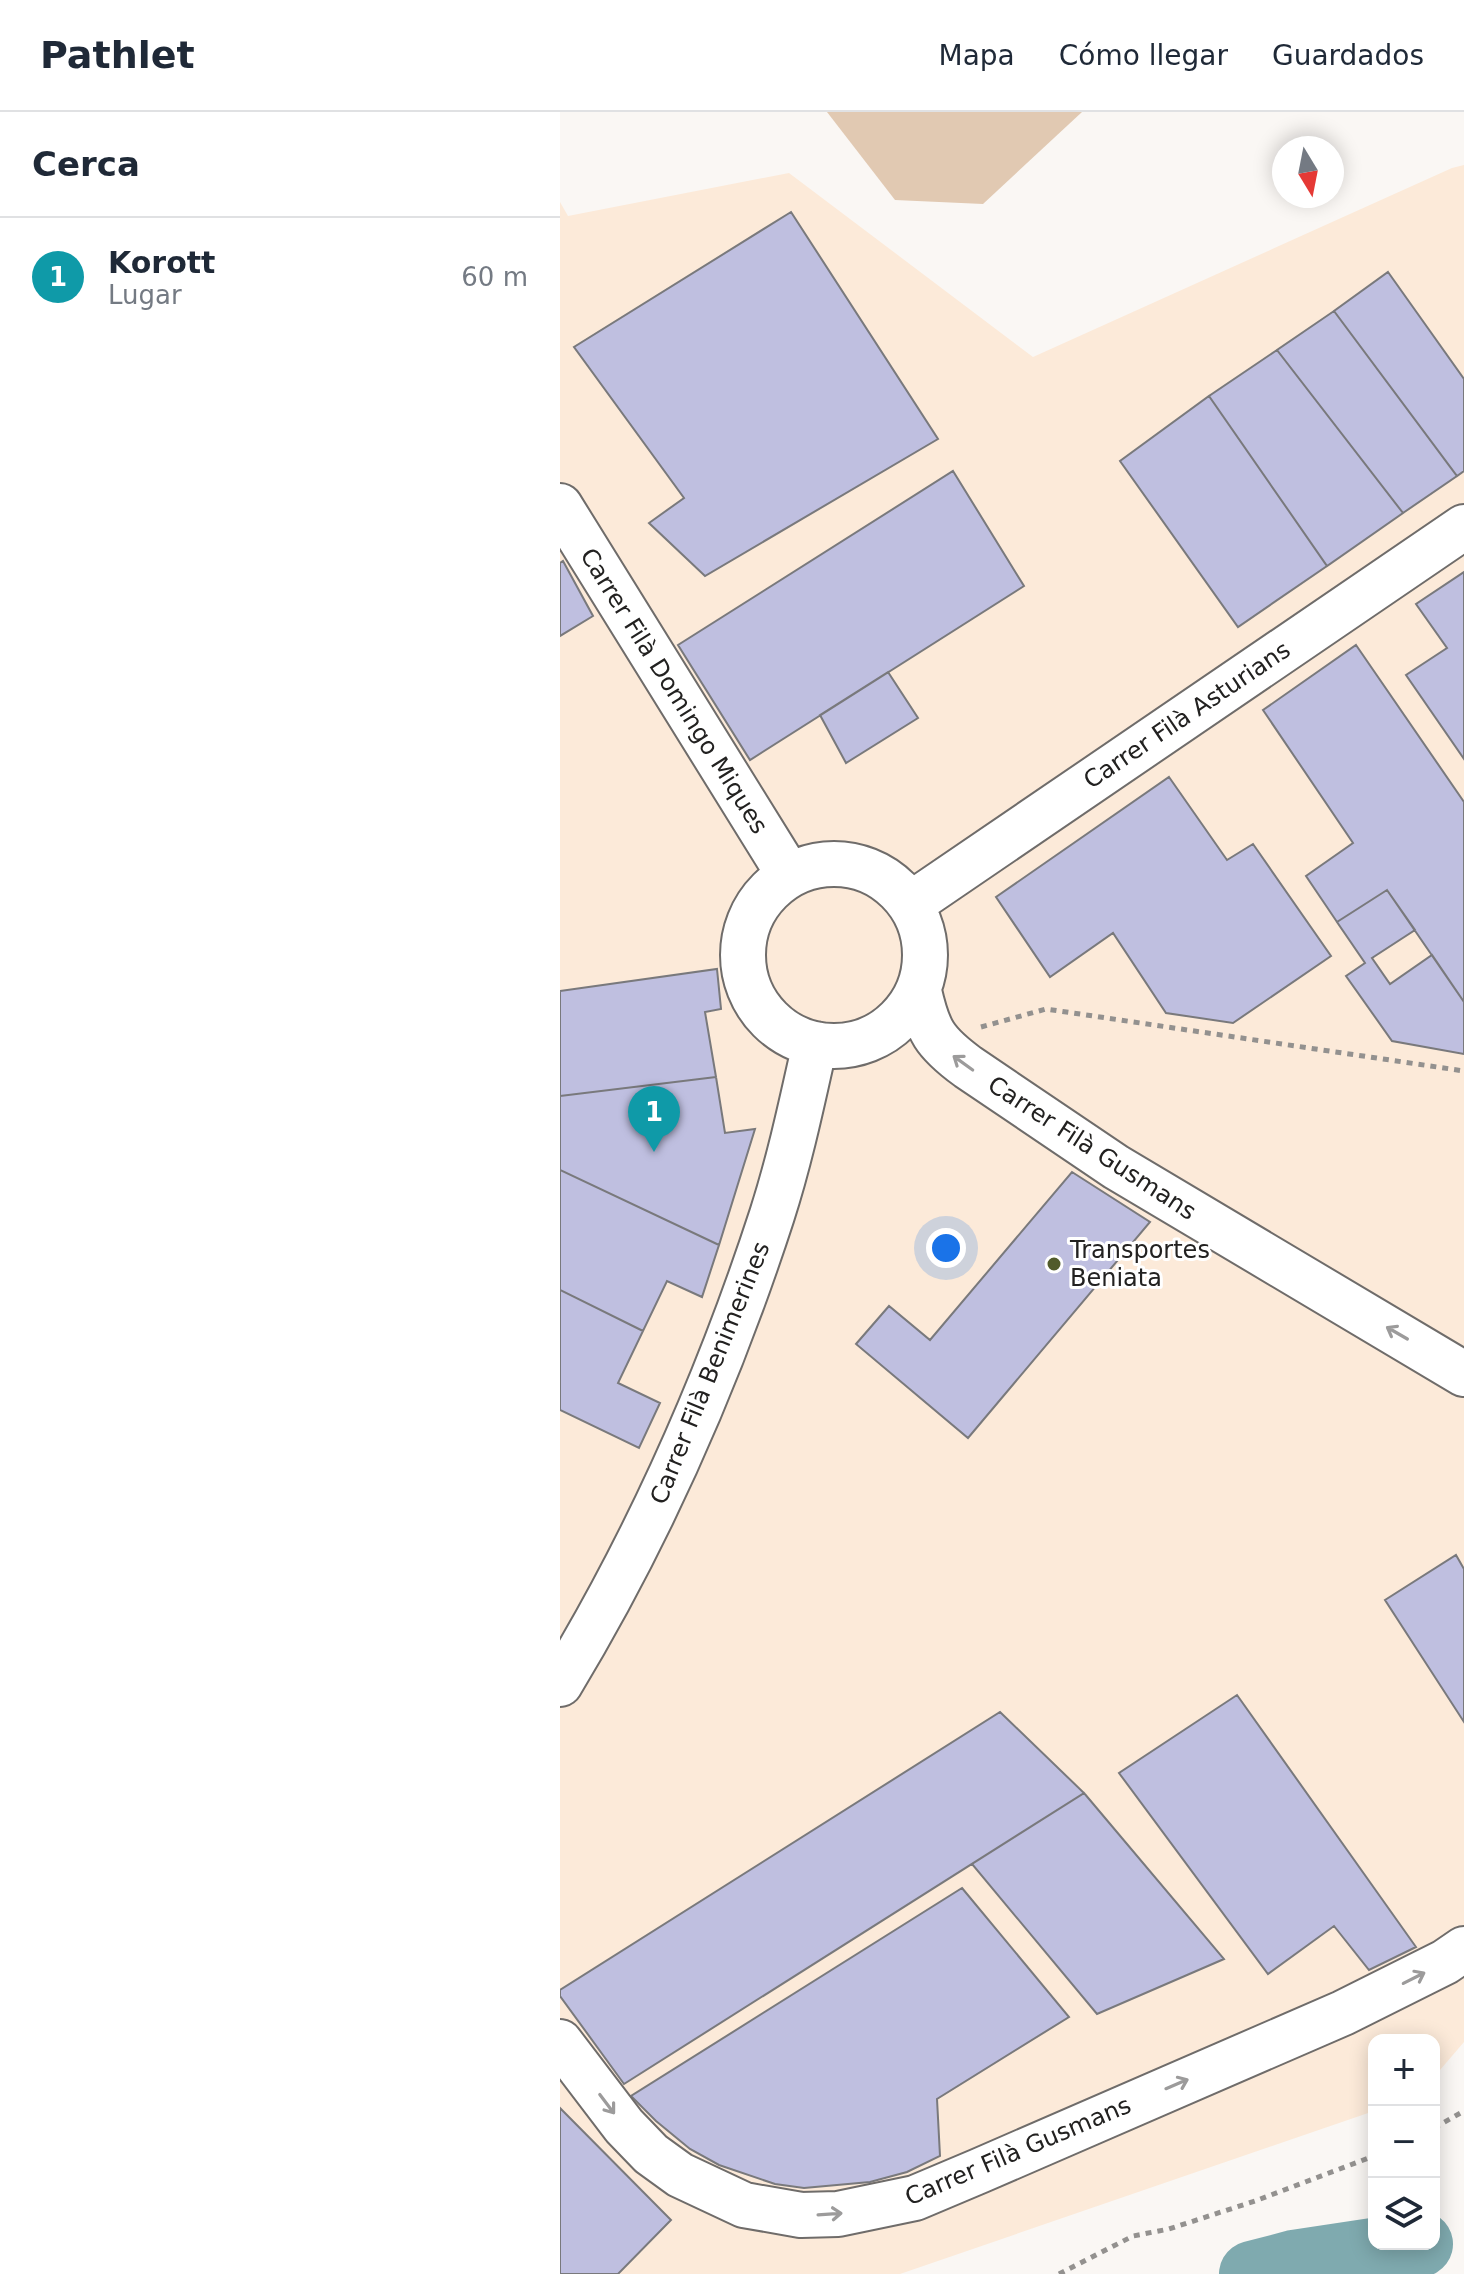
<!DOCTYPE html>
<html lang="es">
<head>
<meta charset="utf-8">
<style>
	:root { --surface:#fff; --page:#f6f6f7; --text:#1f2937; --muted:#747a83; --line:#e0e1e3; --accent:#ea580c }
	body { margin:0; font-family:"DejaVu Sans",sans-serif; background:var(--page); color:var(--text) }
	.controls { position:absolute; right:24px; bottom:24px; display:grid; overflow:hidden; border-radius:16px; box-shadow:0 4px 20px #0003 }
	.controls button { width:72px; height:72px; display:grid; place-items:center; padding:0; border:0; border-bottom:2px solid var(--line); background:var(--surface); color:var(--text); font:40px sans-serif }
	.compass { position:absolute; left:712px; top:24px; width:72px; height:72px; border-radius:50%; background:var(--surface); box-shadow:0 4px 20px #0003; rotate:170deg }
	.you { position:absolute; left:386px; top:1136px; width:28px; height:28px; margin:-20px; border:6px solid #fff; border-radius:50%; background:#1a73e8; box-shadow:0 0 0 12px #1a73e833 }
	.badge { display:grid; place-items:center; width:52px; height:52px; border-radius:50%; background:var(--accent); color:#fff; font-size:26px; font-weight:700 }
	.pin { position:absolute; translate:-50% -66px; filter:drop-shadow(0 2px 4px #0008) }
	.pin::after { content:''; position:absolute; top:42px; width:28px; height:24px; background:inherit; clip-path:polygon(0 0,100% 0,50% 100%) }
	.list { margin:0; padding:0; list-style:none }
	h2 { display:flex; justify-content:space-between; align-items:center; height:104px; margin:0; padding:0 32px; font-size:34px }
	h2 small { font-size:26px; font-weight:400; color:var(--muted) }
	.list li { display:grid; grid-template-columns:52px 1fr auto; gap:24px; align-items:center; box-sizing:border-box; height:120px; padding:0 32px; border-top:2px solid var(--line) }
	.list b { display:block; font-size:30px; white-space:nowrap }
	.list p { margin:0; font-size:26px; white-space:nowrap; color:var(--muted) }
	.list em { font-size:26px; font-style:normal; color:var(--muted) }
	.icon { flex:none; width:44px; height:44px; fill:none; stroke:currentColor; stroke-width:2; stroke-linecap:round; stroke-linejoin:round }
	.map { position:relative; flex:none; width:904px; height:2162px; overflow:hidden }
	header { display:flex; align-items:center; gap:48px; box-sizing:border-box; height:112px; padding:0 40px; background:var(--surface); border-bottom:2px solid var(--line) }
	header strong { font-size:38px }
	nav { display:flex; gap:44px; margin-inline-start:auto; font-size:28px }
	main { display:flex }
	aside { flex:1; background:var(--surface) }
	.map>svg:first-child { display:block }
	.industrial { fill:#fcead9 }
	.green { fill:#e1c9b2 }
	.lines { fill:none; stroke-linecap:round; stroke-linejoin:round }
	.river { stroke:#7faaaf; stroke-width:66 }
	.building { fill:#bfbfe0; stroke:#79797c; stroke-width:2 }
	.minor-casing { stroke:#6f6c6a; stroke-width:48 }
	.path { stroke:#93918f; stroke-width:5; stroke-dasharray:6 6; stroke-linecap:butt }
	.minor { stroke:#fff; stroke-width:44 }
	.oneway { stroke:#9c9b9b }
	.poi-dot { fill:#515b2b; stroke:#fff; stroke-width:3 }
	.labels { text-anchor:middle; stroke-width:6; stroke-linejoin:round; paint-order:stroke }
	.street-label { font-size:24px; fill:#222120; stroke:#fff }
	.poi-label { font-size:24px; fill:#222120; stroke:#fff; text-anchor:start }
</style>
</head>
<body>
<header>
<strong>Pathlet</strong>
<nav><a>Mapa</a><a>Cómo llegar</a><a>Guardados</a></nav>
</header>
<main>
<aside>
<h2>Cerca<small></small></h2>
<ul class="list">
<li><span class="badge" style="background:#0f9aa8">1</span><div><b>Korott</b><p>Lugar</p></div><em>60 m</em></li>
</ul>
</aside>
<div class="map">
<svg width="904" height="2162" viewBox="0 0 904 2162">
	<rect width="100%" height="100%" fill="#faf7f4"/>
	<path class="industrial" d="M904 53V1930L874 1965V1928H814V1999L340 2162H0V90L8 104 229 61 473 245 892 56Z"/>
	<path class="green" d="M267 0H522L423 92 335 88Z"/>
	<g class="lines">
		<path class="river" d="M692 2162 734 2151 860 2132"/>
	</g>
	<path class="building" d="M231 100 378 327 145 464 89 411 124 386 14 235Z
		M828 160 904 267V359L897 364 774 199Z
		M774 199 897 364 843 401 717 238Z
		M717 238 843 401 767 454 649 284Z
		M649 284 767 454 678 515 560 349Z
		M393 359 464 474 190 648 118 533Z
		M3 449 33 504 0 524V451Z
		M904 460V647L846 563 887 536 856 492Z
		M796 533 904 690V890L827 778 777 810 746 764 793 731 703 598Z
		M328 560 358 606 286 651 260 603Z
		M609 665 667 748 693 732 771 844 673 911 606 901 553 821 490 865 436 785Z
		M827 778 855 818 812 846 830 872 872 843 904 890V942L832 929 786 864 805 851 777 810Z
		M157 857 161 897 145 900 156 965 0 984V879Z
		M156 965 165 1021 195 1017 159 1133 0 1058V984Z
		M0 1058 159 1133 142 1185 107 1169 83 1219 0 1178Z
		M512 1060 590 1110 408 1326 296 1232 329 1194 370 1228Z
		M0 1178 83 1219 58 1271 100 1291 79 1336 0 1298Z
		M896 1443 904 1457V1610L825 1488Z
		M677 1583 856 1835 809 1858 774 1814 708 1862 559 1661Z
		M440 1600 524 1681 64 1972 0 1884V1878Z
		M524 1681 664 1847 537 1902 412 1752Z
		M402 1776 509 1905 377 1987 380 2044 347 2060 310 2070 244 2076 215 2072 159 2053 130 2037 96 2009 71 1984Z
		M0 1996 111 2108 58 2162H0Z"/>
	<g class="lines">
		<g class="minor-casing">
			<path id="minor" d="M0 394 229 763
				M183 843a91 91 0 1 1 182 0a91 91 0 1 1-182 0Z
				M351 792 904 415
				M359 879C368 919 374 930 408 955L556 1055 904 1262
				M0 1572C89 1425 159 1266 212 1103 230 1047 242 990 255 932
				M0 1930 64 2014 91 2042 120 2063 184 2093 241 2103 278 2102 355 2086 419 2059 783 1901 885 1850 904 1837"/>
		</g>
		<path class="path" d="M421 915 486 897 904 959
			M874 2016 904 1999
			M499 2162 573 2124 609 2117 695 2089 814 2044"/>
		<use href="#minor" class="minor"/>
	</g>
	<defs><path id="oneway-shaft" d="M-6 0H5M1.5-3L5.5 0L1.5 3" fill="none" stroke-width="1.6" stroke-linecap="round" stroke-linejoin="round" transform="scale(2)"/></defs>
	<g class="oneway">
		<use href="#oneway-shaft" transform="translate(403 951) rotate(-144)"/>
		<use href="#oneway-shaft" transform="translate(837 1221) rotate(-150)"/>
		<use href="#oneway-shaft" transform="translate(854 1866) rotate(-27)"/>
		<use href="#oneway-shaft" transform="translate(617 1972) rotate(-23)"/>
		<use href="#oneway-shaft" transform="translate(47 1992) rotate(53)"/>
		<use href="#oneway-shaft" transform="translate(270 2102) rotate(-4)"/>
	</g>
	<circle class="poi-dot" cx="494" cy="1152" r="8"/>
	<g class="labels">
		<g class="street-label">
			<text transform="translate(114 579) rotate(58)" y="8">Carrer Filà Domingo Miques</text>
			<text transform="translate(627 603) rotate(-34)" y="8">Carrer Filà Asturians</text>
			<text transform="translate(532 1036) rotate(33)" y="8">Carrer Filà Gusmans</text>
			<text transform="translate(150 1261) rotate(-68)" y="8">Carrer Filà Benimerines</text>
			<text transform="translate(458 2039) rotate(-23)" y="8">Carrer Filà Gusmans</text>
		</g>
		<g class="poi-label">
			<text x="510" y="1146">Transportes<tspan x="510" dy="28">Beniata</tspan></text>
		</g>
	</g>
</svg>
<div class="controls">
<button>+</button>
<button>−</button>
<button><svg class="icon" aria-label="layers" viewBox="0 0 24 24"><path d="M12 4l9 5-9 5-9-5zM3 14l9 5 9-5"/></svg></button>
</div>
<svg class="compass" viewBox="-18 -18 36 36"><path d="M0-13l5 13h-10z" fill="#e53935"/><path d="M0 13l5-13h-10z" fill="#747a83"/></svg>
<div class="you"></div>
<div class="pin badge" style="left:94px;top:1040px;background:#0f9aa8">1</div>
</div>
</main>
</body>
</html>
